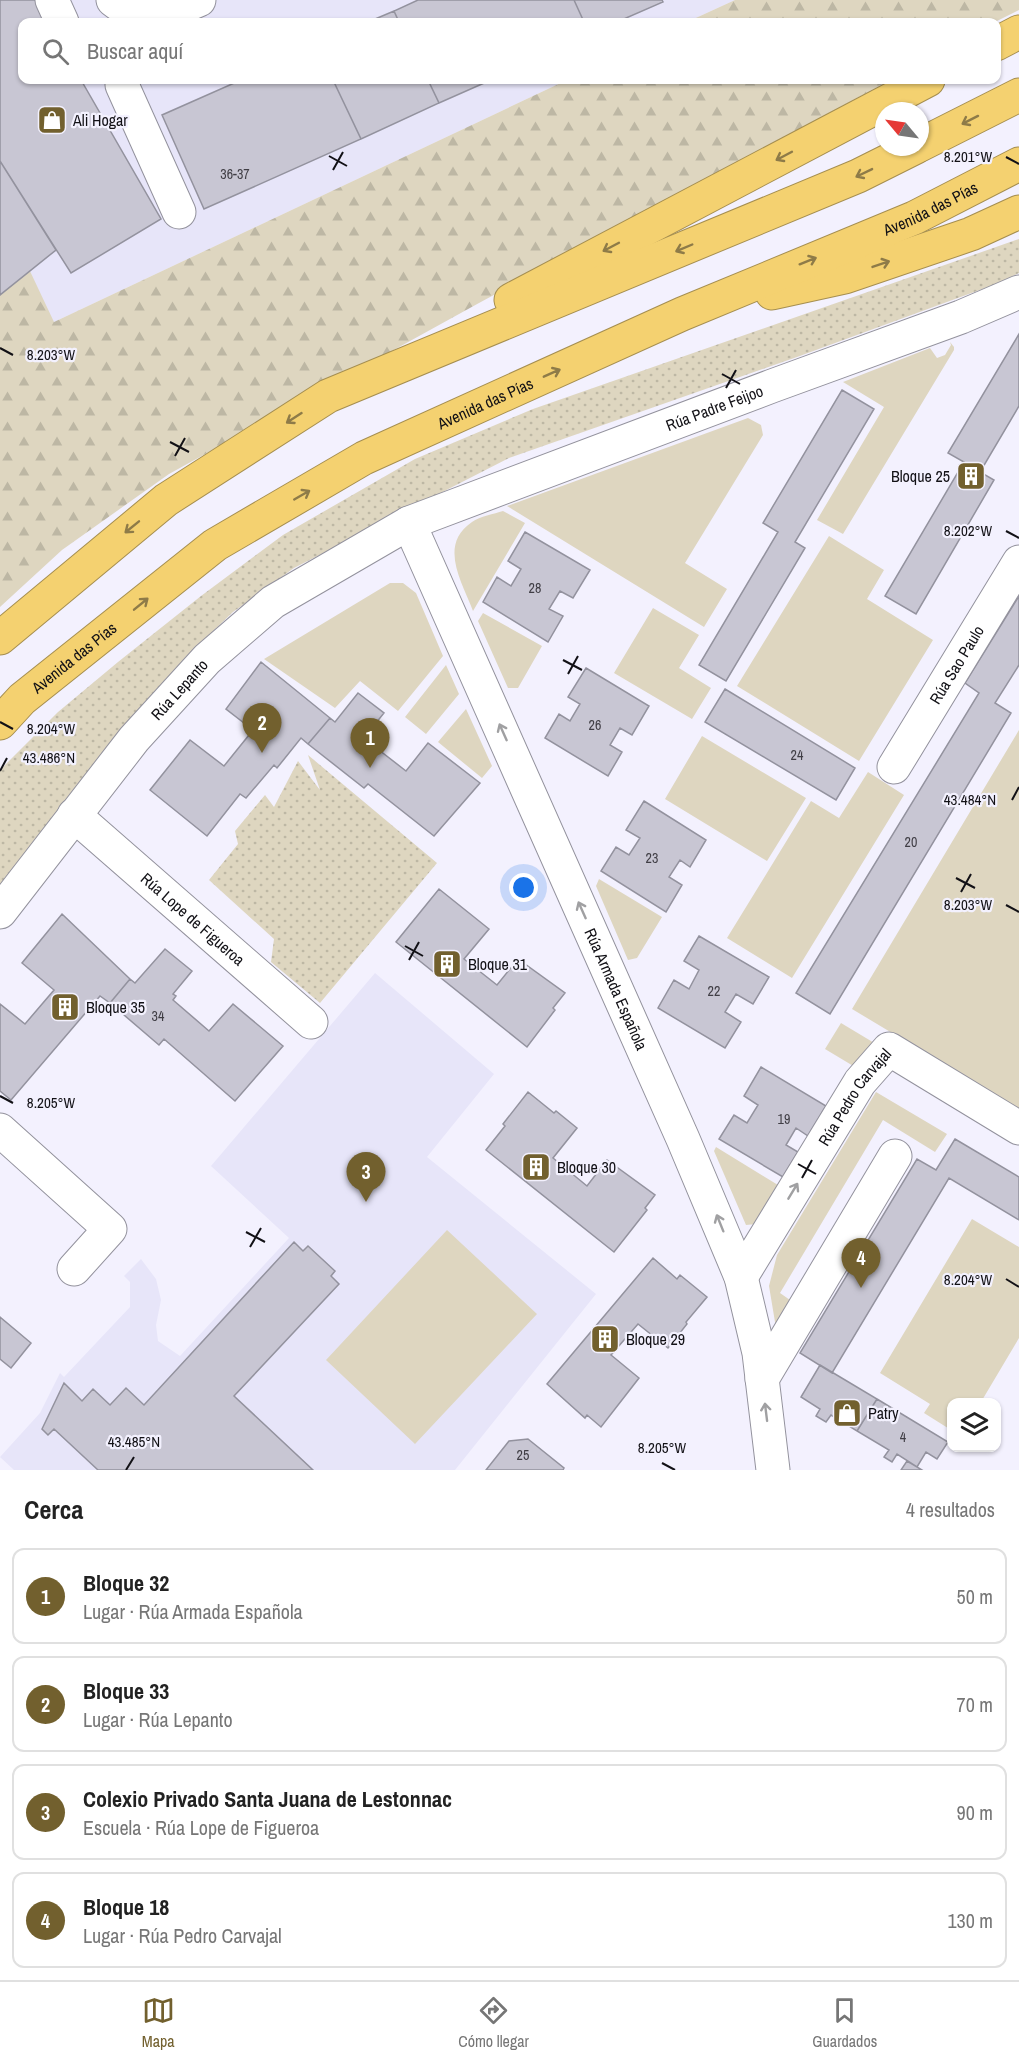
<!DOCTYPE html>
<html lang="es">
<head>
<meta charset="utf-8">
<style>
	:root { --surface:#fff; --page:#f2f2f2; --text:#222; --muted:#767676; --line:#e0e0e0; --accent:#72602e }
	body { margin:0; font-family:"Archivo Narrow",sans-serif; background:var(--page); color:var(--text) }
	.controls { position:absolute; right:18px; bottom:18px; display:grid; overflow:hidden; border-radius:12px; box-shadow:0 2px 4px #0004 }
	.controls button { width:54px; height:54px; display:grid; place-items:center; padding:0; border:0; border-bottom:2px solid var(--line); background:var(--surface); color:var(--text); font:30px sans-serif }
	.compass { position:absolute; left:875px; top:102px; width:54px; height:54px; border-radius:50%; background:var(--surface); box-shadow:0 2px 4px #0004; rotate:299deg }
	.you { position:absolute; left:524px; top:888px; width:21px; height:21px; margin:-15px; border:4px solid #fff; border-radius:50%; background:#1a73e8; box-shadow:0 0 0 9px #1a73e833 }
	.badge { display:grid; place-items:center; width:39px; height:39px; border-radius:50%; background:var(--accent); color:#fff; font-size:20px; font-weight:700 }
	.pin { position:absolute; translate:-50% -50px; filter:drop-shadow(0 2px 3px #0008) }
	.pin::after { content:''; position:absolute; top:32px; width:21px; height:18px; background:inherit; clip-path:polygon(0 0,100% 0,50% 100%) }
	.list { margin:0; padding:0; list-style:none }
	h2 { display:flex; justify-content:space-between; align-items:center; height:78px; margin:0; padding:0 24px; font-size:26px }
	h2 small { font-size:20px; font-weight:400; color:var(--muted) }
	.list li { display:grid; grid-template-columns:39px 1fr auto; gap:18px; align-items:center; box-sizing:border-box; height:96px; margin:0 12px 12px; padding:0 12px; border:2px solid var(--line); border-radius:12px }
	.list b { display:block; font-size:22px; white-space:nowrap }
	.list p { margin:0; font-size:20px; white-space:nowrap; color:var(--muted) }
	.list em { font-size:20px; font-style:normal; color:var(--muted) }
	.icon { flex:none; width:33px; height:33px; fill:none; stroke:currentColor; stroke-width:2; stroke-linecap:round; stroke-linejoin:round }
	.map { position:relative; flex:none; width:1019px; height:1470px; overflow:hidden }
	.search { position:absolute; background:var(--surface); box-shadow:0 2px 4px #0004; left:18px; right:18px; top:18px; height:66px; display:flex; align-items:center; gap:15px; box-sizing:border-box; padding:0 21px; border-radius:12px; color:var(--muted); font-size:22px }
	.sheet { height:510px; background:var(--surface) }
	nav { display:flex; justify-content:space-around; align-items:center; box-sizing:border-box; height:84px; border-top:2px solid var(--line); background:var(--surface); font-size:16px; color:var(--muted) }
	nav a { display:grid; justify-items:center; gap:3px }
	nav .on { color:var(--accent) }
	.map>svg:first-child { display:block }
	.built { fill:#e7e5f9 }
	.grass { fill:url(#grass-dots) }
	.forest { fill:url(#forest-firs) }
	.green { fill:#ded6c0 }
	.building { fill:#c8c6d3; stroke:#93929e; stroke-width:1.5 }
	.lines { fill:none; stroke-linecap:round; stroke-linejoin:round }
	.minor-casing { stroke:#93929d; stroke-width:35 }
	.highway-casing { stroke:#a58e50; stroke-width:35 }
	.minor { stroke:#fff; stroke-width:33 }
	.highway { stroke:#f4d170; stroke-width:33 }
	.oneway { stroke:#8e7b48 }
	.oneway2 { stroke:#a0a0a2 }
	.ticks { fill:none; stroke:#121116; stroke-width:2 }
	.labels { text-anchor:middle; stroke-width:4.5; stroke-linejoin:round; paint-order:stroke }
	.number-label { font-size:14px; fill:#403e45 }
	.poi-label { font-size:16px; fill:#121116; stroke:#f3f1fe; text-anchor:start }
	.street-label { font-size:16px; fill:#121116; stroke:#f3f1fe }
	.ticks-label { font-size:15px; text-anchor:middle; fill:#121116; stroke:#f3f1fe; stroke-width:4.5; stroke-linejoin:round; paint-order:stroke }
</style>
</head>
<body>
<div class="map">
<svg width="1019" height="1470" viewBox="0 0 1019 1470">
	<defs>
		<pattern id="grass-dots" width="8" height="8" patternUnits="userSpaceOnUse" patternTransform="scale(1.5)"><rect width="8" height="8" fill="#ded6c0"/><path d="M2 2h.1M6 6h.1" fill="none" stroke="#bdb7a4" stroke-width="1.8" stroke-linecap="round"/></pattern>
		<pattern id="forest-firs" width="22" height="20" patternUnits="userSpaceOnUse" patternTransform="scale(1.5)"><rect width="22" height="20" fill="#ded6c0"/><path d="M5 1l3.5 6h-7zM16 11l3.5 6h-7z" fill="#bdb7a4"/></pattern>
	</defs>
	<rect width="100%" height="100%" fill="#f3f1fe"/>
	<path class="built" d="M0 0H735L687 22H22V80H567L54 322 0 291Z
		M375 973 494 1074 427 1157 596 1294 455 1470H14L0 1457 40 1413 60 1373 64 1377 130 1307V1282L124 1276 141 1259 156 1279 161 1300 156 1325 158 1341 180 1356 289 1238 211 1166Z"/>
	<path class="grass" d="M1019 239V273L996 284 797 357 509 458 294 568 233 612 189 654 146 701 0 893V770L58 712 118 662 201 596 283 535 415 459 533 409Z
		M308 755 437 863 320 1003 271 962 274 939 209 880 238 844 235 831 265 795 274 807 298 761 320 790Z"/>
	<path class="forest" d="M735 0H1019V10L995 22H687Z
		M567 80H890L479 303 169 474 62 550 0 607V291L29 269 54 322Z"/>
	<path class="green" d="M950 342 954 347V350L843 534 817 520 884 407 843 382 930 348 937 358 945 355 951 345Z
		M748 418 761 425 763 435 685 563 727 589 704 627 507 506Z
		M503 511 525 523 473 611C462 582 438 545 472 522 480 516 494 514 503 511Z
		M829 536 884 570 867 599 933 640 859 761 737 686Z
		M390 583H403L416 593 443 656 398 711 360 681 335 708 264 659Z
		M653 608 699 635 679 668 711 688 692 719 614 673Z
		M483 613 542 646 518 688H508L478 621Z
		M446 665 459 694 426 734 405 717Z
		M466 709 492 766 482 778 438 742Z
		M1019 730V1109L852 1009Z
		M702 736 806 798 767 861 665 799Z
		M868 772 904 795 792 978 727 938 811 801 839 818Z
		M599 879 662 917 637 958 628 960 596 886Z
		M841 1023 876 1044 860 1070 825 1049Z
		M876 1092 947 1134 935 1152 883 1120 780 1293 790 1300 776 1328 769 1286 777 1255Z
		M716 1147 778 1185 756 1224 746 1225 714 1151Z
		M972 1219 1019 1247V1338L981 1402H952L951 1430 924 1413 930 1404 880 1373Z
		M447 1230 537 1314 415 1444 326 1360Z"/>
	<path class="building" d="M0 0H35L48 22H22V80H81L161 219 71 273 0 161Z
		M418 0H574L584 22H399L394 11Z
		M574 0H662L663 2 617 22H584Z
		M394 11 399 22H368Z
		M241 80H333L361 139 204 209 162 115Z
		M333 80H428L439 103 361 139Z
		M428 80H491L439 103Z
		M0 161 56 250 0 295Z
		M1019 334V406L980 472 994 480 916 614 885 596 964 462 948 453Z
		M842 390 874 409 795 542 805 548 726 681 699 665 778 532 763 523Z
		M525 532 590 570 573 598 560 591 549 609 563 616 548 642 483 602 497 577 511 586 521 569 508 561Z
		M1019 596V665L995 703 1011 713 830 1014 796 993 979 693 965 683Z
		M261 662 330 718 308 744 301 738 277 768 274 765 246 798 240 794 207 836 150 790 190 740 224 766 253 730 226 709Z
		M586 668 649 706 632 735 620 728 610 745 622 752 608 776 545 738 559 714 570 721 580 704 568 697Z
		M725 689 855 768 836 800 705 722Z
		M358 693 384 713 368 733 375 739 370 743 406 771 428 743 480 783 434 836 368 784 364 788 308 744 330 718 335 722Z
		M644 801 706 840 690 867 680 860 669 877 682 885 666 912 601 871 616 847 629 855 640 838 626 830Z
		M439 889 489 929 464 959 497 985 518 959 565 993 553 1008 555 1010 527 1047 396 942Z
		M62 914 130 979 110 1003 100 996 11 1100 0 1091V1004L25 1024 54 990 22 963Z
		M699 936 769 977 753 1004 736 994 725 1012 741 1022 725 1048 658 1008 674 980 689 989 699 970 684 961Z
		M165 949 192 971 173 994 176 996 173 1000 209 1031 233 1004 283 1046 235 1101 164 1039 159 1045 110 1003 130 979 135 983Z
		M761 1067 826 1106 808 1136 796 1128 786 1145 798 1152 783 1177 719 1139 734 1115 747 1123 758 1105 744 1096Z
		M528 1092 554 1113 556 1111 577 1128 553 1158 587 1186 607 1160 655 1195 645 1208 647 1210 614 1252 486 1150 505 1126 503 1124Z
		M955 1139 1019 1177V1220L949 1178 832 1373 800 1353 917 1159 936 1170Z
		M294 1242 303 1251 308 1246 335 1271 331 1276 339 1284 234 1396 313 1470H98L54 1429 48 1435 42 1429 64 1383 82 1401 93 1389 110 1405 126 1388 144 1405Z
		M653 1258 677 1279 680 1275 707 1297 686 1322 687 1324 668 1348 638 1324 611 1355 639 1378 601 1427 587 1415 585 1418 547 1384Z
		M0 1317 31 1343 11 1368 0 1359Z
		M820 1365 877 1399 857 1431 831 1415 826 1422 816 1416 820 1409 801 1397Z
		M877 1399 948 1442 937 1459 926 1452 917 1467 897 1454 892 1462 884 1457 889 1450 857 1431Z
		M528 1439 564 1468 563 1470H486L509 1441Z
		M907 1461 922 1470H901Z"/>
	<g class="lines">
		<g class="minor-casing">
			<g id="minor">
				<path d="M52 0 62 22"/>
				<path d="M113 0C143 24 167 14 199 0"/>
				<path d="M124 80 122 85 179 212"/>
				<path id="s1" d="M409 523 683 1139 741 1277 759 1353 773 1470"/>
				<path id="s2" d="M894 767 1019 562"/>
				<path id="s3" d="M74 815 311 1022"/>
				<path id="s4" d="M0 912 134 739 207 659 273 602 409 523 772 386 961 317 1019 292"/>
				<path d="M0 1130 110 1229 74 1269"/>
				<path id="s5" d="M741 1277 860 1082 889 1049 1019 1128"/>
				<path d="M762 1379 895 1156"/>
			</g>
		</g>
		<g class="highway-casing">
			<g id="highway">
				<path d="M996 44 1019 32"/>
				<path d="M920 145 1019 95"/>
				<path d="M772 293 845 277 971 234 1019 212"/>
				<path d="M511 300 928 80"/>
				<path d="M0 638 166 500 328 396 858 176 916 147"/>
				<path id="s6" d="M0 723 22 699 215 545 364 458 682 314 914 218 1019 164"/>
			</g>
		</g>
		<use href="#minor" class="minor"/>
		<use href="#highway" class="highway"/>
	</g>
	<defs><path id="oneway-shaft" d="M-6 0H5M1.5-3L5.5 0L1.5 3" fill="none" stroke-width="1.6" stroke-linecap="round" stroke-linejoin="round" transform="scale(1.5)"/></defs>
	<g class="oneway">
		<use href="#oneway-shaft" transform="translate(970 120) rotate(153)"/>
		<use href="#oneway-shaft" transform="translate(784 156) rotate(152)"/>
		<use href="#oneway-shaft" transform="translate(864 173) rotate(154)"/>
		<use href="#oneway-shaft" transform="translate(611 247) rotate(152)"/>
		<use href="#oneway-shaft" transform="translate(684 248) rotate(157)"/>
		<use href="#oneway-shaft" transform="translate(808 261) rotate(-22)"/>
		<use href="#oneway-shaft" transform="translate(881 264) rotate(-19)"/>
		<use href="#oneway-shaft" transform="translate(552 373) rotate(-24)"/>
		<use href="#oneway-shaft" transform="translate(294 418) rotate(147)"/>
		<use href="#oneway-shaft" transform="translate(302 495) rotate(-30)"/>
		<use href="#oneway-shaft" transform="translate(132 527) rotate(141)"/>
		<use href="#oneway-shaft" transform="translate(141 604) rotate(-39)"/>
	</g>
	<g class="oneway2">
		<use href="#oneway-shaft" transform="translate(503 732) rotate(-114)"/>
		<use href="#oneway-shaft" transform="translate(582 910) rotate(-114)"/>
		<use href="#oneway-shaft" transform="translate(793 1191) rotate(-59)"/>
		<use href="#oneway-shaft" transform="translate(720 1223) rotate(-112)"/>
		<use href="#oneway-shaft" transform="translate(766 1412) rotate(-97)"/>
	</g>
	<path class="ticks" d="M329 156 347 166M1006 157 1019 164M333 170 343 152M0 348 13 355M722 374 740 384M726 388 736 370M170 442 189 452M175 456 185 438M1006 531 1019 538M563 660 582 670M568 674 578 656M0 722 13 729M0 771 7 758M1012 800 1019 787M956 878 975 888M961 892 971 874M1006 905 1019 912M405 946 423 956M409 960 419 942M0 1096 13 1103M798 1164 816 1174M802 1178 812 1160M246 1232 265 1242M250 1247 261 1228M1006 1279 1019 1287M662 1463 675 1470M126 1470 134 1457"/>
	<defs>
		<g id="shop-square" transform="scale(1.5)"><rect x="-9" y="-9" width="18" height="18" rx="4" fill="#72602e" stroke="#f3f1fe"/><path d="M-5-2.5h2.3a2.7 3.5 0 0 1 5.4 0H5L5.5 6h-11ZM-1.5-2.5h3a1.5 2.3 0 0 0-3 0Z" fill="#fff"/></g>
		<g id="building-square" transform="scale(1.5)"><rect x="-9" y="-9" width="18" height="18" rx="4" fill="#72602e" stroke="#f3f1fe"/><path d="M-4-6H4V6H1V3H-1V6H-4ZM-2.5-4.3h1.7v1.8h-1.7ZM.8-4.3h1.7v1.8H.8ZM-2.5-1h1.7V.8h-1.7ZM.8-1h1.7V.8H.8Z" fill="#fff"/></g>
	</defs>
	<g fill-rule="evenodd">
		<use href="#shop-square" x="52" y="120"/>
		<use href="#building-square" x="971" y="476"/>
		<use href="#building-square" x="447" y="964"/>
		<use href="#building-square" x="65" y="1007"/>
		<use href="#building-square" x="536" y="1167"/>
		<use href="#building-square" x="605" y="1339"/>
		<use href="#shop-square" x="847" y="1413"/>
	</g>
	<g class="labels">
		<g class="number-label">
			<text x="235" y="179">36-37</text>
			<text x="535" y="593">28</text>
			<text x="595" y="730">26</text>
			<text x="797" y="760">24</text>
			<text x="911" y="847">20</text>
			<text x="652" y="863">23</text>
			<text x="714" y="996">22</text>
			<text x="158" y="1021">34</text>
			<text x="784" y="1124">19</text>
			<text x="903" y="1442">4</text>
			<text x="523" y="1460">25</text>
		</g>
		<g class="poi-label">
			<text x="73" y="126">Ali Hogar</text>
			<text x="950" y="482" text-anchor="end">Bloque 25</text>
			<text x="468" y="970">Bloque 31</text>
			<text x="86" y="1013">Bloque 35</text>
			<text x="557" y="1173">Bloque 30</text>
			<text x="626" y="1345">Bloque 29</text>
			<text x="868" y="1419">Patry</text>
		</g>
		<g class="street-label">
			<text dy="6" stroke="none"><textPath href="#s6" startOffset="1071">Avenida das Pías</textPath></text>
			<text dy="6" stroke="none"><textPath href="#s6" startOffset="585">Avenida das Pías</textPath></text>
			<text dy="6" stroke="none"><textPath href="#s4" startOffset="898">Rúa Padre Feijoo</textPath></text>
			<text dy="6" stroke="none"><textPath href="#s6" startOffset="99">Avenida das Pías</textPath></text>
			<text dy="6" stroke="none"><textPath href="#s2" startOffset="120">Rúa Sao Paulo</textPath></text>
			<text dy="6" stroke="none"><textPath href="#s4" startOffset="286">Rúa Lepanto</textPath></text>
			<text dy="6" stroke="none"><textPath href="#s3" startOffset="158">Rúa Lope de Figueroa</textPath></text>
			<text dy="6" stroke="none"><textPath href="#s1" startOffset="510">Rúa Armada Española</textPath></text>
			<text dy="6" stroke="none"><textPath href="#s5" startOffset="213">Rúa Pedro Carvajal</textPath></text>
		</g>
	</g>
	<g class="ticks-label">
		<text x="968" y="162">8.201°W</text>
		<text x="51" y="360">8.203°W</text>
		<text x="968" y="536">8.202°W</text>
		<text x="51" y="734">8.204°W</text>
		<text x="49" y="763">43.486°N</text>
		<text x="970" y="805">43.484°N</text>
		<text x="968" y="910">8.203°W</text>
		<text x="51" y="1108">8.205°W</text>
		<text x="968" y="1285">8.204°W</text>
		<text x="134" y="1447">43.485°N</text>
		<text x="662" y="1453">8.205°W</text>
	</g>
</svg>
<div class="controls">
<button><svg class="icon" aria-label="layers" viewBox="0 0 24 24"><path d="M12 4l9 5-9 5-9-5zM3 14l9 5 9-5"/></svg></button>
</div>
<svg class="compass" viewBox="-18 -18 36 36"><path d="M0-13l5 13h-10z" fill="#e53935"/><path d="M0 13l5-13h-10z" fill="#767676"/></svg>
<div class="you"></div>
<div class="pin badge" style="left:370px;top:768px">1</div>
<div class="pin badge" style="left:262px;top:753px">2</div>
<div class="pin badge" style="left:366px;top:1202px">3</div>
<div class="pin badge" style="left:861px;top:1288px">4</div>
<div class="search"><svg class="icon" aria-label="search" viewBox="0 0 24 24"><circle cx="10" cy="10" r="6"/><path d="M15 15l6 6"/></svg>Buscar aquí</div>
</div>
<section class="sheet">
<h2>Cerca<small>4 resultados</small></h2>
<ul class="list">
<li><span class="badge">1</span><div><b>Bloque 32</b><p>Lugar · Rúa Armada Española</p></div><em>50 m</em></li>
<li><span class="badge">2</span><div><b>Bloque 33</b><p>Lugar · Rúa Lepanto</p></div><em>70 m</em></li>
<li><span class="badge">3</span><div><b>Colexio Privado Santa Juana de Lestonnac</b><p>Escuela · Rúa Lope de Figueroa</p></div><em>90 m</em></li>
<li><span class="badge">4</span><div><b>Bloque 18</b><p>Lugar · Rúa Pedro Carvajal</p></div><em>130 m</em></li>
</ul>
</section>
<nav>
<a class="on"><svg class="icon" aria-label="map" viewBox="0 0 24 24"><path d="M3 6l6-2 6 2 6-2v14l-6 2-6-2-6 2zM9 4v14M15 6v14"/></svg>Mapa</a>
<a><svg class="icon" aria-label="directions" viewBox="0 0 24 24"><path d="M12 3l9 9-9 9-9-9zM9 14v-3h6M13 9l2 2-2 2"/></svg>Cómo llegar</a>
<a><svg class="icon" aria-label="saved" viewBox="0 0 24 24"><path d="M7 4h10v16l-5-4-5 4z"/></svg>Guardados</a>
</nav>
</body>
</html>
